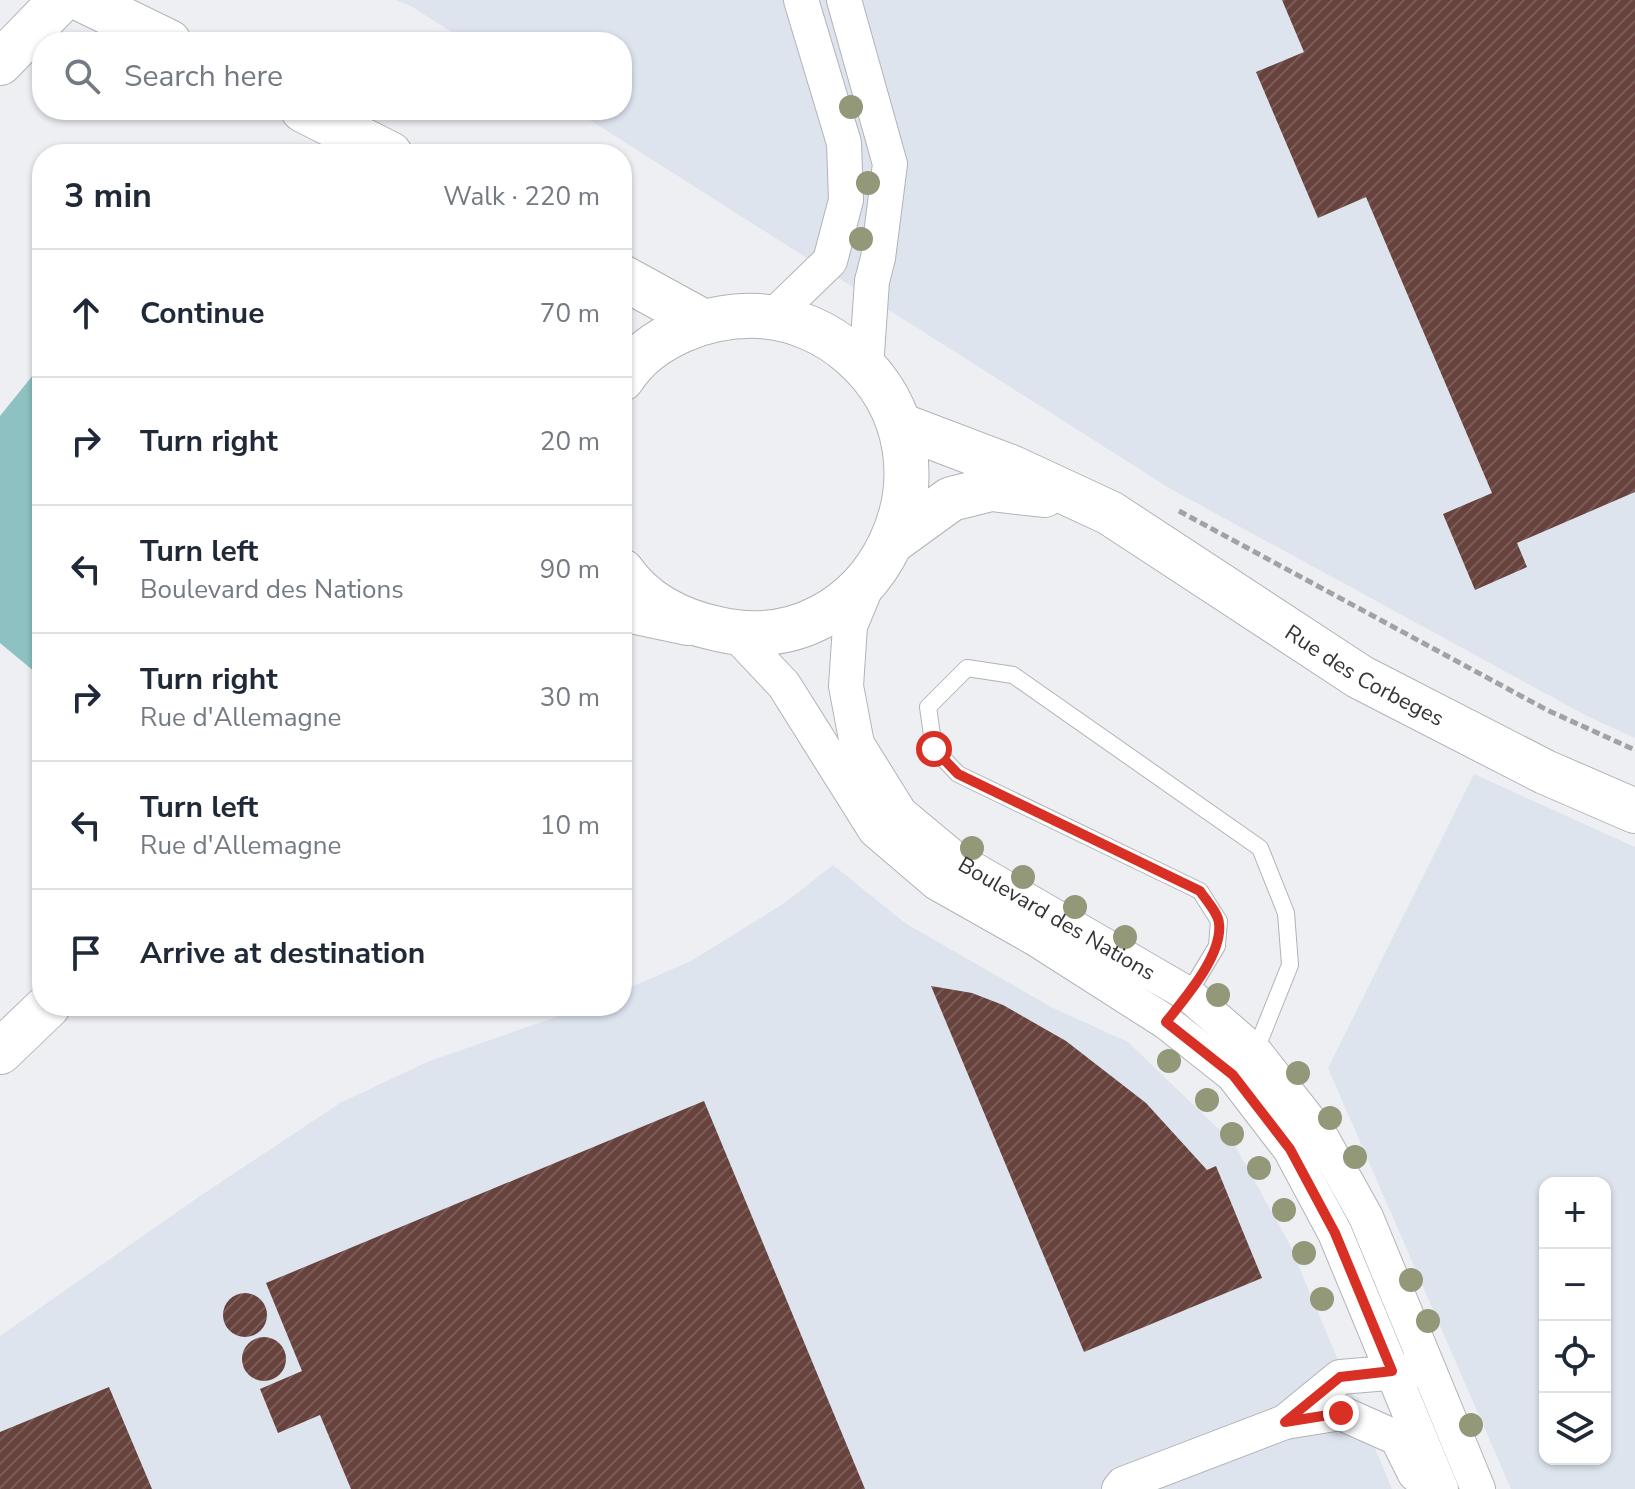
<!DOCTYPE html>
<html lang="en">
<head>
<meta charset="utf-8">
<style>
	:root { --surface:#fff; --page:#f6f6f7; --text:#1f2937; --muted:#747a83; --line:#e0e1e3 }
	body { margin:0; font-family:"Nunito Sans",sans-serif; background:var(--page); color:var(--text) }
	.controls { position:absolute; right:24px; bottom:24px; display:grid; overflow:hidden; border-radius:16px; box-shadow:0 2px 6px #0004 }
	.controls button { width:72px; height:72px; display:grid; place-items:center; padding:0; border:0; border-bottom:2px solid var(--line); background:var(--surface); color:var(--text); font:40px sans-serif }
	.stop { position:absolute; width:24px; height:24px; margin:-18px; border:6px solid #d93025; border-radius:50%; background:#fff }
	.stop.end { background:#d93025; border-color:#fff; box-shadow:0 2px 8px #0008 }
	.list { margin:0; padding:0; list-style:none }
	h2 { display:flex; justify-content:space-between; align-items:center; height:104px; margin:0; padding:0 32px; font-size:34px }
	h2 small { font-size:26px; font-weight:400; color:var(--muted) }
	.list li { display:grid; grid-template-columns:52px 1fr auto; gap:24px; align-items:center; box-sizing:border-box; height:128px; padding:0 32px; border-top:2px solid var(--line) }
	.list b { display:block; font-size:30px; white-space:nowrap }
	.list p { margin:0; font-size:26px; white-space:nowrap; color:var(--muted) }
	.list em { font-size:26px; font-style:normal; color:var(--muted) }
	.icon { flex:none; width:44px; height:44px; fill:none; stroke:currentColor; stroke-width:2; stroke-linecap:round; stroke-linejoin:round }
	.map { position:relative; flex:none; width:1635px; height:1489px; overflow:hidden }
	.search { position:absolute; background:var(--surface); box-shadow:0 2px 6px #0004; left:32px; top:32px; width:600px; height:88px; display:flex; align-items:center; gap:20px; box-sizing:border-box; padding:0 28px; border-radius:32px; color:var(--muted); font-size:30px }
	.panel { position:absolute; background:var(--surface); box-shadow:0 2px 6px #0004; left:32px; top:144px; width:600px; height:872px; border-radius:32px }
	.map>svg:first-child { display:block }
	.built { fill:#dee4ee; fill-rule:evenodd }
	.water { fill:#8ec1c2 }
	.building { fill:url(#building-hatch) }
	.lines { fill:none; stroke-linecap:round; stroke-linejoin:round }
	.lane-casing { stroke:#b1b3b6; stroke-width:18 }
	.street-casing { stroke:#b1b3b6; stroke-width:36 }
	.secondary-casing { stroke:#b1b3b6; stroke-width:46 }
	.highway-casing { stroke:#b1b3b6; stroke-width:46 }
	.path { stroke:#a0a2a5; stroke-width:5; stroke-dasharray:8 4; stroke-linecap:butt }
	.lane { stroke:#fff; stroke-width:16 }
	.street { stroke:#fff; stroke-width:34 }
	.secondary { stroke:#fff; stroke-width:44 }
	.highway { stroke:#fff; stroke-width:44 }
	.tree { fill:#929878 }
	.route { stroke:#d93025; stroke-width:10 }
	.labels { text-anchor:middle; stroke-width:8; stroke-linejoin:round; paint-order:stroke }
	.street-label { font-size:22px; fill:#343536; stroke:#fff }
</style>
</head>
<body>
<div class="map">
<svg width="1635" height="1489" viewBox="0 0 1635 1489">
	<defs>
		<pattern id="building-hatch" width="6" height="6" patternUnits="userSpaceOnUse" patternTransform="scale(2)"><rect width="6" height="6" fill="#68433d"/><path d="M-1 1l2-2M0 6l6-6M5 7l2-2" fill="none" stroke="#7a5c58"/></pattern>
	</defs>
	<rect width="100%" height="100%" fill="#edeff3"/>
	<path class="built" d="M396 0H1635V738L1585 715 1169 488 574 110H622V42H467L411 6Z
		M1474 774 1635 847V1489H1511L1328 1068ZM1605 1183V1459H1545V1183Z
		M833 865 905 923 1051 1007 1128 1042 1234 1144 1289 1243 1392 1489H0V1336L200 1196 340 1103 427 1062 587 1006H622V991L691 961 783 904Z"/>
	<path class="water" d="M42 364V671L35 672 0 643V416Z"/>
	<path class="building" d="M1282 0H1635V492L1517 543 1527 567 1475 590 1443 514 1492 493 1366 197 1318 218 1256 72 1304 52Z
		M931 986 972 993 1003 1005 1066 1041 1146 1103 1207 1170 1216 1166 1262 1278 1084 1352Z
		M704 1101 865 1489H351L320 1415 278 1433 260 1389 302 1371 266 1283Z
		M223 1315a22 22 0 1 1 44 0a22 22 0 1 1-44 0Z
		M242 1359a22 22 0 1 1 44 0a22 22 0 1 1-44 0Z
		M109 1387 152 1489H0V1432Z"/>
	<g class="lines">
		<g class="lane-casing">
			<path id="lane" d="M1187 996 1217 946 1219 921 1200 891 958 774 934 749 928 707 967 668 1013 675 1260 848 1286 913 1290 965 1255 1052"/>
		</g>
		<g class="street-casing">
			<g id="street">
				<path d="M844 0 890 164 878 258 872 281 866 368"/>
				<path d="M772 317 830 261 846 200 844 143 801 0"/>
				<path id="s1" d="M870 578 850 626 846 686 857 744 900 813 954 858 1188 994 1255 1052 1319 1133 1366 1217 1478 1489"/>
				<path d="M736 634 784 685 875 830 937 883 1036 939 1166 1022 1233 1075 1290 1149 1335 1233 1441 1489"/>
				<path d="M1285 1422 1340 1377 1412 1371"/>
				<path d="M1119 1489 1123 1484 1285 1422 1341 1413 1397 1438 1415 1474"/>
			</g>
		</g>
		<g class="secondary-casing">
			<g id="secondary">
				<path d="M83 0 169 42"/>
				<path d="M303 110 390 154"/>
				<path d="M622 277 704 322"/>
				<path d="M622 379C650 335 709 314 759 316 793 318 826 332 852 355 974 462 874 665 718 629 680 621 645 604 622 571"/>
				<path id="s2" d="M900 425 1013 468 1110 513 1360 677 1545 772 1635 811"/>
				<path d="M893 541 951 499 991 489 1044 495"/>
			</g>
		</g>
		<g class="highway-casing">
			<path id="highway" d="M0 63 61 0
				M622 609 688 623
				M0 1052 48 1006"/>
		</g>
		<path class="path" d="M1179 511 1547 710 1635 750"/>
		<use href="#lane" class="lane"/>
		<use href="#street" class="street"/>
		<use href="#secondary" class="secondary"/>
		<use href="#highway" class="highway"/>
	</g>
	<g class="tree">
		<circle cx="851" cy="107" r="12"/>
		<circle cx="868" cy="183" r="12"/>
		<circle cx="861" cy="239" r="12"/>
		<circle cx="972" cy="848" r="12"/>
		<circle cx="1023" cy="877" r="12"/>
		<circle cx="1075" cy="907" r="12"/>
		<circle cx="1125" cy="937" r="12"/>
		<circle cx="1218" cy="995" r="12"/>
		<circle cx="1169" cy="1061" r="12"/>
		<circle cx="1298" cy="1073" r="12"/>
		<circle cx="1207" cy="1100" r="12"/>
		<circle cx="1330" cy="1118" r="12"/>
		<circle cx="1232" cy="1134" r="12"/>
		<circle cx="1355" cy="1157" r="12"/>
		<circle cx="1259" cy="1168" r="12"/>
		<circle cx="1284" cy="1210" r="12"/>
		<circle cx="1304" cy="1253" r="12"/>
		<circle cx="1411" cy="1280" r="12"/>
		<circle cx="1322" cy="1299" r="12"/>
		<circle cx="1428" cy="1321" r="12"/>
		<circle cx="1471" cy="1425" r="12"/>
	</g>
	<g class="lines">
		<path class="route" d="M934 749 958 774 1200 891C1206 900 1218 913 1219 923 1223 955 1185 998 1166 1022L1233 1075 1290 1149 1335 1233 1392 1371 1340 1377 1285 1422 1341 1413"/>
	</g>
	<g class="labels">
		<g class="street-label">
			<text dy="8" stroke="none"><textPath href="#s2" startOffset="530">Rue des Corbeges</textPath></text>
			<text dy="8" stroke="none"><textPath href="#s1" startOffset="442">Boulevard des Nations</textPath></text>
		</g>
	</g>
</svg>
<div class="controls">
<button>+</button>
<button>−</button>
<button><svg class="icon" aria-label="locate" viewBox="0 0 24 24"><circle cx="12" cy="12" r="6"/><path d="M12 2v4M12 18v4M2 12h4M18 12h4"/></svg></button>
<button><svg class="icon" aria-label="layers" viewBox="0 0 24 24"><path d="M12 4l9 5-9 5-9-5zM3 14l9 5 9-5"/></svg></button>
</div>
<div class="stop" style="left:934px;top:749px"></div>
<div class="stop end" style="left:1341px;top:1413px"></div>
<div class="search"><svg class="icon" aria-label="search" viewBox="0 0 24 24"><circle cx="10" cy="10" r="6"/><path d="M15 15l6 6"/></svg>Search here</div>
<section class="panel">
<h2>3 min<small>Walk · 220 m</small></h2>
<ul class="list">
<li><svg class="icon" aria-label="ahead" viewBox="0 0 24 24"><path d="M12 20V5M6 11l6-6 6 6"/></svg><div><b>Continue</b></div><em>70 m</em></li>
<li><svg class="icon" aria-label="right" viewBox="0 0 24 24"><path d="M7 20v-9h11M14 6l5 5-5 5"/></svg><div><b>Turn right</b></div><em>20 m</em></li>
<li><svg class="icon" aria-label="left" viewBox="0 0 24 24"><path d="M17 20v-9H6M10 6l-5 5 5 5"/></svg><div><b>Turn left</b><p>Boulevard des Nations</p></div><em>90 m</em></li>
<li><svg class="icon" aria-label="right" viewBox="0 0 24 24"><path d="M7 20v-9h11M14 6l5 5-5 5"/></svg><div><b>Turn right</b><p>Rue d'Allemagne</p></div><em>30 m</em></li>
<li><svg class="icon" aria-label="left" viewBox="0 0 24 24"><path d="M17 20v-9H6M10 6l-5 5 5 5"/></svg><div><b>Turn left</b><p>Rue d'Allemagne</p></div><em>10 m</em></li>
<li><svg class="icon" aria-label="arrive" viewBox="0 0 24 24"><path d="M6 21V4h12l-3 4 3 4H6"/></svg><div><b>Arrive at destination</b></div></li>
</ul>
</section>
</div>
</body>
</html>
